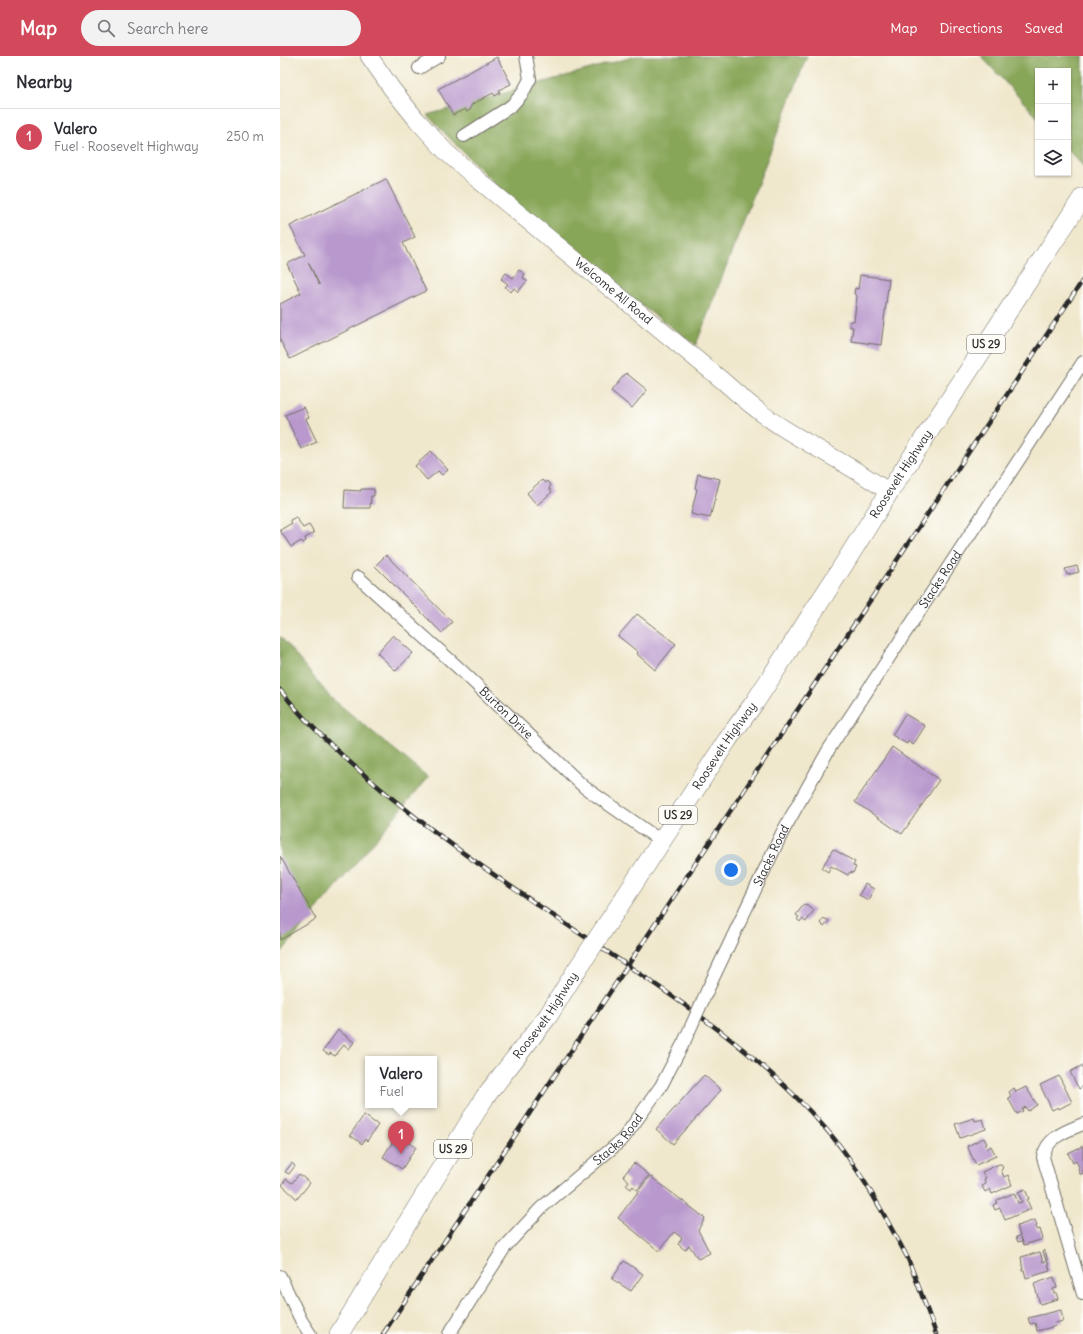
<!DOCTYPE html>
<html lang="en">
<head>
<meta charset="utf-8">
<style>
	:root { --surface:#fff; --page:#f2f2f3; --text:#2b2b33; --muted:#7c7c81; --line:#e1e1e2; --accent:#d1495b }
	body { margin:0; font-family:Delius,sans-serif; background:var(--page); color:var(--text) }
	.controls { position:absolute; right:12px; top:12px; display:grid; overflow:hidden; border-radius:0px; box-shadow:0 1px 3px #0004 }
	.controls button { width:36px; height:36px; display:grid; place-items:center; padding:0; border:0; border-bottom:1px solid var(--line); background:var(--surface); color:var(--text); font:20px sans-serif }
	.you { position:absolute; left:451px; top:814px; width:14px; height:14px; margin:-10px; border:3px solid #fff; border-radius:50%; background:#1a73e8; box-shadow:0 0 0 6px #1a73e833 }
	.badge { display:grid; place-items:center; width:26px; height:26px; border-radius:50%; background:var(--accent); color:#fff; font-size:13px; font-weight:700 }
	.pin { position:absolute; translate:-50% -33px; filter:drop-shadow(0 1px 2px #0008) }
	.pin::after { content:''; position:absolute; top:21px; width:14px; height:12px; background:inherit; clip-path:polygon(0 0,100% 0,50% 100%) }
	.popup { position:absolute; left:85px; top:1000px; width:72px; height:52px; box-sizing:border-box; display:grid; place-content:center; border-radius:0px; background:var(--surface); filter:drop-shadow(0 1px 3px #0005); font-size:13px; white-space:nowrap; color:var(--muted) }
	.popup b { font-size:15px; color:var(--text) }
	.popup::after { content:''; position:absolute; left:50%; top:100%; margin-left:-8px; border:8px solid transparent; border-top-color:var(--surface) }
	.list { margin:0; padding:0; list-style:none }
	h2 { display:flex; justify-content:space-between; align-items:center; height:52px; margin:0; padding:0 16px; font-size:17px }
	h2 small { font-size:13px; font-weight:400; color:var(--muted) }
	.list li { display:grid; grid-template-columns:26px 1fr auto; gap:12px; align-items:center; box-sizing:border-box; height:56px; padding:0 16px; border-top:1px solid var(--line) }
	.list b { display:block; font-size:15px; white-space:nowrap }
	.list p { margin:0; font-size:13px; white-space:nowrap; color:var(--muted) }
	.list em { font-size:13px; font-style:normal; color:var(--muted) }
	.icon { flex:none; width:22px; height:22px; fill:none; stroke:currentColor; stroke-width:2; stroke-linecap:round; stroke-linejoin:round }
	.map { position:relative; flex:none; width:803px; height:1278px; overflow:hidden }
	header { display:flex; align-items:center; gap:24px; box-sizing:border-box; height:56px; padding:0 20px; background:var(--accent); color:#fff }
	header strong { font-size:19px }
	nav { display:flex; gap:22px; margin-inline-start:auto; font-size:14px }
	.search { width:280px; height:36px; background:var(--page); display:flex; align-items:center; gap:10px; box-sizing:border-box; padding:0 14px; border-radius:22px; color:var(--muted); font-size:15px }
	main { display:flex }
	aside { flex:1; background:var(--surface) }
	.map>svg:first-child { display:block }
	.forest { fill:#88a659; stroke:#5a6842 }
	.building { fill:#b999cd; fill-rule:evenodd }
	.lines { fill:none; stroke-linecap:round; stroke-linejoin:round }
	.street-casing { stroke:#706d64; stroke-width:14 }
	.secondary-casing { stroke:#706d64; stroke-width:18 }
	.primary-casing { stroke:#706d64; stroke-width:20 }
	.street { stroke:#fff; stroke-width:12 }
	.secondary { stroke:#fff; stroke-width:17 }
	.primary { stroke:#fff; stroke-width:19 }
	.rail-casing { stroke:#2b2b2b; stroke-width:4.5 }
	.rail { stroke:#fdfcf7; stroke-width:3; stroke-dasharray:9; stroke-linecap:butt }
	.street-bridge-casing { stroke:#706d64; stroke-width:14; stroke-linecap:butt }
	.primary-bridge-casing { stroke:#706d64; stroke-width:20; stroke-linecap:butt }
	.street-bridge { stroke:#fff; stroke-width:12 }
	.primary-bridge { stroke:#fff; stroke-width:19 }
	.labels { text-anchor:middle; stroke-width:3; stroke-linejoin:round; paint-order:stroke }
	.shield { fill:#fdfcf7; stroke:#6a6a68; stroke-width:1 }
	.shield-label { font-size:11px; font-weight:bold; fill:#2b2b2b }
	.street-label { font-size:12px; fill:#2b2b2b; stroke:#fdfcf7 }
</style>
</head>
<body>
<header>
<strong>Map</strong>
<div class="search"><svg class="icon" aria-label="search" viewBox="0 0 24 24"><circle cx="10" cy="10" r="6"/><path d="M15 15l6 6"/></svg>Search here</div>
<nav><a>Map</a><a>Directions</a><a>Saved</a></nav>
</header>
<main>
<aside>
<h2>Nearby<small></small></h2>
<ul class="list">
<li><span class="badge">1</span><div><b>Valero</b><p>Fuel · Roosevelt Highway</p></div><em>250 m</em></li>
</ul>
</aside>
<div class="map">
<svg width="803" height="1278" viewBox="0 0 803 1278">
	<rect width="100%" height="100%" fill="#fdfcf7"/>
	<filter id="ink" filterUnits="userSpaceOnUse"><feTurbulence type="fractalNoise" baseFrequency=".025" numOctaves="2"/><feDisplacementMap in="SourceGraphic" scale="8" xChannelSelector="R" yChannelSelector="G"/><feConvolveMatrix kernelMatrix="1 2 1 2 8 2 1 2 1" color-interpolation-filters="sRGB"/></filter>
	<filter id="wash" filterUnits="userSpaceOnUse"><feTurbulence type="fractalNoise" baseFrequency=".012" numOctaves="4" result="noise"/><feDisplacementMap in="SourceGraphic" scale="16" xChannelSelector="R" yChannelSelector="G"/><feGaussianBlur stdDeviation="0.9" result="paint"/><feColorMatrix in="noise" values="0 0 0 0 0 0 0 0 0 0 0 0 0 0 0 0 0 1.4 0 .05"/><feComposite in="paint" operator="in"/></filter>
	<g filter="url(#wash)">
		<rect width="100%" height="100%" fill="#f0e8cd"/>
		<path class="forest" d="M356 0H527L416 289 268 182 147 59Z
			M701 0H803V110L788 94V15H758V62Z
			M0 580 50 641 148 721 0 898Z"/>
		<g id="blocks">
			<path class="building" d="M217 1 231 28 219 34 220 37 215 40 213 37 191 49V53L187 56 185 53 173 59 158 33Z
				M106 123 135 181 123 187 146 235 10 303 0 284V248L21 237 7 208 25 199 10 170ZM28 206 39 228V229Z
				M239 214 245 218 243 222 247 225 238 236 234 232 231 236 225 231 228 228 221 223 226 217 233 222Z
				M580 219 609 223 601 289 571 285 573 271H570V265H574L577 240 574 238 575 232 578 233Z
				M346 317 367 334 352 352 331 335Z
				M24 351 29 362 26 363 37 386 21 393 5 359Z
				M151 395 168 414 162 419 158 415 147 424 135 410Z
				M418 418 440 423 430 462 411 458 417 433 415 432Z
				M262 424 265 427 267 425 271 430 269 432 272 436 257 449 247 437Z
				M81 433H94V440H91L90 452H64L65 434 81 435Z
				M16 461 23 472 29 469 34 477 25 482 26 485 23 487 21 485 11 491 0 474 12 467 10 464Z
				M106 499 172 566 162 577 95 510Z
				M797 510 799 516 787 519 785 513Z
				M357 558 396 588 375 614 357 598 358 596 338 580Z
				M113 579 133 597 116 615 97 597Z
				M625 658 645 670 633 689 628 685 627 688 612 679Z
				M612 691 659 724 622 778 575 746Z
				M553 793 575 806 573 810 576 811 573 817 570 816 568 819 551 810 548 816 542 812Z
				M0 800 36 863 0 884Z
				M585 828 594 833 588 844 579 839Z
				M524 848 534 854 526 866 522 863 520 866 517 863 519 861 516 859Z
				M544 862 549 865 544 871 540 867Z
				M58 974 74 986 69 993 64 989 55 1000 50 997 49 999 43 995Z
				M803 1009V1030L799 1033 790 1016Z
				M424 1019 441 1034 393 1088 376 1073Z
				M779 1020 792 1046 779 1053 778 1051 772 1054 760 1029Z
				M746 1031 757 1049 748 1055 745 1051 742 1053 743 1055 737 1058 728 1042 731 1040 729 1036 734 1032 736 1036Z
				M84 1059 98 1069 87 1085 85 1083 82 1088 70 1079Z
				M694 1062 695 1065 703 1063 706 1073 680 1082 675 1068Z
				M117 1079 136 1091 122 1113 103 1101Z
				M704 1082 707 1088 705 1089 707 1093 711 1090 716 1100 696 1109 687 1090Z
				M803 1090V1117L802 1118H800L798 1113 799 1111 796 1105 793 1107 788 1097Z
				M12 1107 15 1110 9 1118 5 1116Z
				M354 1107 369 1119 357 1134 353 1130 351 1133 346 1129 349 1125 343 1120Z
				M719 1108H721L723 1112 721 1114 724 1121 728 1119 732 1129 712 1138 710 1133 705 1136 702 1130 706 1128 704 1123 706 1122 702 1116Z
				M19 1118 30 1127 17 1143 2 1129 6 1123 12 1127Z
				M370 1120 425 1162 418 1174 430 1197 418 1203 409 1189 405 1194 398 1188 402 1182 394 1176 379 1195 338 1162Z
				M745 1133 749 1143 747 1144 751 1153 725 1164 720 1152 715 1154 713 1149 717 1147V1144L734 1137 738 1147 742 1146 738 1136Z
				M755 1164 757 1170H756L757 1174 760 1173 763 1183 744 1189 741 1181 742 1185 738 1186 736 1181 740 1180 737 1170Z
				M765 1194 770 1215 746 1222 744 1214 743 1215 741 1201 760 1196 763 1206 766 1205 763 1195Z
				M344 1205 363 1218 351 1235 332 1223Z
				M774 1221 777 1232 773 1233 774 1237 776 1236 778 1243 760 1248 754 1228Z
				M781 1254 783 1265 775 1267 776 1270 757 1275 755 1267 750 1268 748 1262Z"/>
		</g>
	</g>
	<g filter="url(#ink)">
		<use href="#blocks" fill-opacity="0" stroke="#706d64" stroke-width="1"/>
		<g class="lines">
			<g class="street-casing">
				<g id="street">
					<path d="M139 12 159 0"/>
					<path d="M184 80 231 50 242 38 250 23 246 0"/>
					<path id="s1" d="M78 521 182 615 304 731 381 785"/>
					<path id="s2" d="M427 935 502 777 549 693 803 306"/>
					<path d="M803 1068C786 1075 767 1081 763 1101L803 1238"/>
					<path d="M0 1220 21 1264 30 1278"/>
					<path id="s3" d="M169 1278 225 1191 261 1152 343 1083 381 1030 405 984"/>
				</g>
			</g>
			<g class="secondary-casing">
				<g id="secondary">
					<path id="s4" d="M89 0 112 33 137 64 166 96 197 123 443 325C462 342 482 359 503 372 538 394 575 412 609 436"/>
				</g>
			</g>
			<g class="primary-casing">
				<g id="primary">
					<path id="s5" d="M345 841 448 683 475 646 559 516 609 436 803 141"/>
					<path id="s6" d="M59 1278 205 1041 268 960 296 915"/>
				</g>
			</g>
			<use href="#street" class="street"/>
			<use href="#secondary" class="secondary"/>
			<use href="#primary" class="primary"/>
			<g class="rail-casing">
				<path id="rail" d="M0 634C9 644 18 656 28 666 112 752 214 820 314 887 396 942 480 997 545 1072 570 1100 590 1133 608 1166 614 1178 622 1190 628 1203 638 1228 647 1253 656 1278
					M103 1278 803 224"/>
			</g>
			<use href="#rail" class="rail"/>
			<g class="street-bridge-casing">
				<path id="street-bridge" d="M405 984 427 935"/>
			</g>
			<g class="primary-bridge-casing">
				<path id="primary-bridge" d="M296 915 345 841"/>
			</g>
			<use href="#street-bridge" class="street-bridge"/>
			<use href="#primary-bridge" class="primary-bridge"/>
		</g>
	</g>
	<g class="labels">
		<g class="shield">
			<rect x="687" y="279" width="38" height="18" rx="3"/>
			<rect x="379" y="750" width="38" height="18" rx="3"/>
			<rect x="154" y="1084" width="38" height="18" rx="3"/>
		</g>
		<g class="shield-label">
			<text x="706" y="292">US 29</text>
			<text x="398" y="763">US 29</text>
			<text x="173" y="1097">US 29</text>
		</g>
		<g class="street-label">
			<text dy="4" stroke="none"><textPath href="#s4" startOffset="341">Welcome All Road</textPath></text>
			<text dy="4" stroke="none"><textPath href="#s5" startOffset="505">Roosevelt Highway</textPath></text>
			<text dy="4" stroke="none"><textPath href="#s2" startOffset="474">Stacks Road</textPath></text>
			<text dy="4" stroke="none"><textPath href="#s1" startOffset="201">Burton Drive</textPath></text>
			<text dy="4" stroke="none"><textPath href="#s5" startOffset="181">Roosevelt Highway</textPath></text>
			<text dy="4" stroke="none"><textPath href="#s2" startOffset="150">Stacks Road</textPath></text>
			<text dy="4" stroke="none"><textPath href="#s6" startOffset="380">Roosevelt Highway</textPath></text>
			<text dy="4" stroke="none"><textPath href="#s3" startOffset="260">Stacks Road</textPath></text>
		</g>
	</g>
</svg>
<div class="controls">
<button>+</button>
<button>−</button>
<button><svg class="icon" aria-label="layers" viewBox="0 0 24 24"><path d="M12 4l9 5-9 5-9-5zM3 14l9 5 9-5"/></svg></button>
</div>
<div class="you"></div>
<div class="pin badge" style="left:121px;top:1098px">1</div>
<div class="popup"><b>Valero</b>Fuel</div>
</div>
</main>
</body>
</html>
